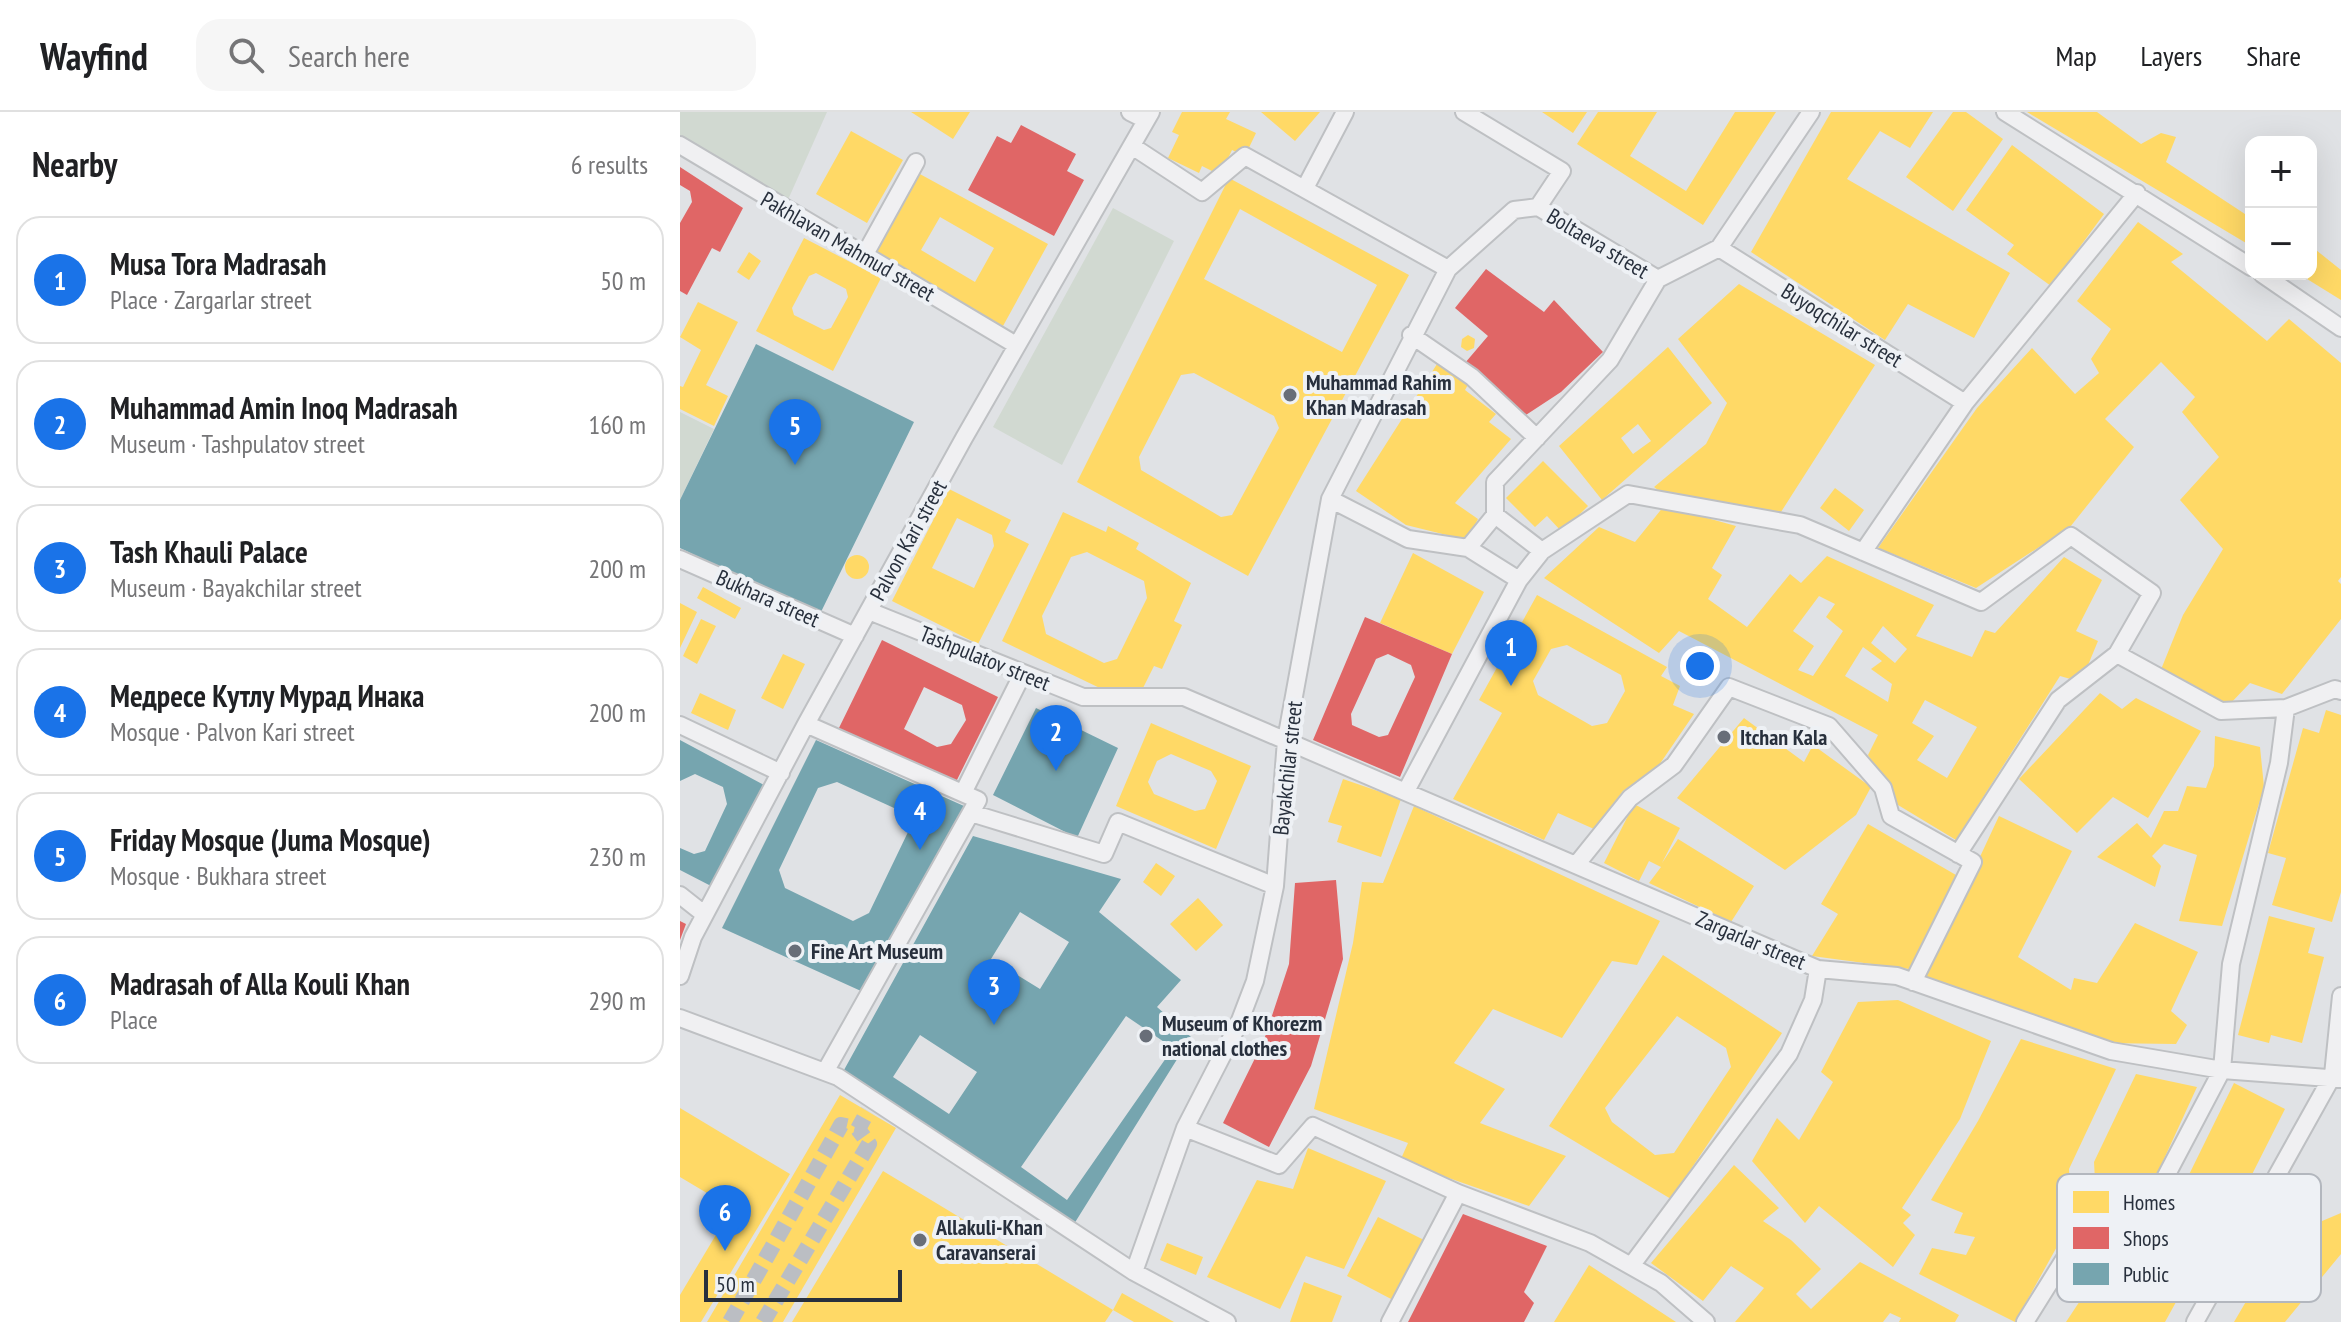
<!DOCTYPE html>
<html lang="en">
<head>
<meta charset="utf-8">
<style>
	:root { --surface:#fff; --page:#f6f6f6; --text:#202124; --muted:#757577; --line:#e0e0e0; --accent:#1a73e8 }
	body { margin:0; font-family:"PT Sans Narrow",sans-serif; background:var(--page); color:var(--text) }
	.controls { position:absolute; right:24px; top:24px; display:grid; overflow:hidden; border-radius:16px; box-shadow:0 8px 32px #0002 }
	.controls button { width:72px; height:72px; display:grid; place-items:center; padding:0; border:0; border-bottom:2px solid var(--line); background:var(--surface); color:var(--text); font:40px sans-serif }
	.scale { position:absolute; left:24px; bottom:20px; width:198px; box-sizing:border-box; padding-left:8px; border:4px solid #28303d; border-top:0; font-size:22px; line-height:28px; white-space:nowrap; color:#28303d; -webkit-text-stroke:6px #eef1f5; paint-order:stroke }
	.you { position:absolute; left:1020px; top:554px; width:28px; height:28px; margin:-20px; border:6px solid #fff; border-radius:50%; background:#1a73e8; box-shadow:0 0 0 12px #1a73e833 }
	.badge { display:grid; place-items:center; width:52px; height:52px; border-radius:50%; background:var(--accent); color:#fff; font-size:26px; font-weight:700 }
	.pin { position:absolute; translate:-50% -66px; filter:drop-shadow(0 2px 4px #0008) }
	.pin::after { content:''; position:absolute; top:42px; width:28px; height:24px; background:inherit; clip-path:polygon(0 0,100% 0,50% 100%) }
	.list { margin:0; padding:0; list-style:none }
	h2 { display:flex; justify-content:space-between; align-items:center; height:104px; margin:0; padding:0 32px; font-size:34px }
	h2 small { font-size:26px; font-weight:400; color:var(--muted) }
	.list li { display:grid; grid-template-columns:52px 1fr auto; gap:24px; align-items:center; box-sizing:border-box; height:128px; margin:0 16px 16px; padding:0 16px; border:2px solid var(--line); border-radius:24px }
	.list b { display:block; font-size:30px; white-space:nowrap }
	.list p { margin:0; font-size:26px; white-space:nowrap; color:var(--muted) }
	.list em { font-size:26px; font-style:normal; color:var(--muted) }
	.icon { flex:none; width:44px; height:44px; fill:none; stroke:currentColor; stroke-width:2; stroke-linecap:round; stroke-linejoin:round }
	.map { position:relative; flex:none; width:1661px; height:1210px; overflow:hidden }
	header { display:flex; align-items:center; gap:48px; box-sizing:border-box; height:112px; padding:0 40px; background:var(--surface); border-bottom:2px solid var(--line) }
	header strong { font-size:38px }
	nav { display:flex; gap:44px; margin-inline-start:auto; font-size:28px }
	.search { width:560px; height:72px; background:var(--page); display:flex; align-items:center; gap:20px; box-sizing:border-box; padding:0 28px; border-radius:24px; color:var(--muted); font-size:30px }
	main { display:flex }
	aside { flex:1; background:var(--surface) }
	.map>svg:first-child { display:block }
	.green { fill:#d1d9d1 }
	.homes { fill:#ffd966; fill-rule:evenodd }
	.shops { fill:#e06666; fill-rule:evenodd }
	.public { fill:#76a5af; fill-rule:evenodd }
	.lines { fill:none; stroke-linecap:round; stroke-linejoin:round }
	.pedestrian-tunnel { stroke:#bbbec3; stroke-width:16; stroke-dasharray:16 8; stroke-linecap:butt }
	.pedestrian-casing { stroke:#bec0c3; stroke-width:20 }
	.pedestrian { stroke:#f0f0f2; stroke-width:16 }
	.poi-dot { fill:#686e78; stroke:#eef1f5; stroke-width:3 }
	.labels { text-anchor:middle; stroke-width:8; stroke-linejoin:round; paint-order:stroke }
	.street-label { font-size:22px; fill:#28303d; stroke:#eef1f5 }
	.poi-label { font-size:22px; font-weight:bold; fill:#28303d; stroke:#eef1f5; text-anchor:start }
	.key { fill:#eef1f5; stroke:#b3b7be; stroke-width:2 }
	.key-label { font-size:22px; fill:#28303d }
</style>
</head>
<body>
<header>
<strong>Wayfind</strong>
<div class="search"><svg class="icon" aria-label="search" viewBox="0 0 24 24"><circle cx="10" cy="10" r="6"/><path d="M15 15l6 6"/></svg>Search here</div>
<nav><a>Map</a><a>Layers</a><a>Share</a></nav>
</header>
<main>
<aside>
<h2>Nearby<small>6 results</small></h2>
<ul class="list">
<li><span class="badge">1</span><div><b>Musa Tora Madrasah</b><p>Place · Zargarlar street</p></div><em>50 m</em></li>
<li><span class="badge">2</span><div><b>Muhammad Amin Inoq Madrasah</b><p>Museum · Tashpulatov street</p></div><em>160 m</em></li>
<li><span class="badge">3</span><div><b>Tash Khauli Palace</b><p>Museum · Bayakchilar street</p></div><em>200 m</em></li>
<li><span class="badge">4</span><div><b>Медресе Кутлу Мурад Инака</b><p>Mosque · Palvon Kari street</p></div><em>200 m</em></li>
<li><span class="badge">5</span><div><b>Friday Mosque (Juma Mosque)</b><p>Mosque · Bukhara street</p></div><em>230 m</em></li>
<li><span class="badge">6</span><div><b>Madrasah of Alla Kouli Khan</b><p>Place</p></div><em>290 m</em></li>
</ul>
</aside>
<div class="map">
<svg width="1661" height="1210" viewBox="0 0 1661 1210">
	<rect width="100%" height="100%" fill="#e0e2e5"/>
	<path class="green" d="M0 0H147L107 90 0 25Z
		M433 96 494 129 382 353 313 315Z
		M0 300 34 317 0 388Z"/>
	<path class="homes" d="M231 0H290L273 27Z
		M502 0H550L546 7 576 21 565 44 552 38 540 63 522 54 519 61 488 46 499 23 492 20Z
		M581 0H640L615 29Z
		M862 0H907L893 21Z
		M918 0H977L950 44 1006 79 1055 0H1096L1023 113 897 32Z
		M1151 0H1253L1230 36 1200 19 1167 67 1330 161 1294 226 1228 192 1205 228 1071 140Z
		M1273 0H1286L1323 27 1273 99 1226 65Z
		M1347 0H1417L1461 32 1481 21 1496 25 1486 50 1568 104 1571 102V134Z
		M171 19 223 48 187 111 136 82Z
		M1332 33 1424 102 1371 174 1327 142 1334 133 1286 98Z
		M238 61 368 132 323 214 195 143ZM260 105 314 136 295 170 241 138Z
		M549 66 729 163 568 464 397 370ZM560 97 697 173 662 240 524 167ZM514 261 594 304 599 316 552 403 541 405 461 358 459 345 501 263Z
		M1458 110 1503 142 1491 150 1587 229 1609 207 1661 251V465L1658 469 1661 472V507L1602 582 1570 571 1548 594 1480 560 1503 503 1543 437 1500 388 1539 345 1502 300 1515 285 1481 250 1425 307 1454 335 1390 415 1296 476 1198 436 1297 296 1352 236 1395 282 1419 261 1411 247 1431 217 1397 189Z
		M124 126 201 166 153 259 76 219ZM136 161 166 177 168 185 151 216 144 218 114 203 112 196 129 164Z
		M1631 134 1661 158V188L1619 162H1631Z
		M69 140 81 149 69 168 57 160Z
		M1059 172 1195 253 1101 400 983 382 974 375 1026 332 1047 291 998 227Z
		M18 190 58 210 26 273 48 284 34 314 0 297V274L3 275 21 238 0 225Z
		M788 223 795 227 794 236 787 239 781 235 782 227Z
		M988 235 1032 291 922 388 879 334ZM958 312 971 329 953 342 941 326Z
		M757 252 789 271 785 278 816 302 809 310 831 327 775 391 798 407 787 428 726 413 676 379Z
		M863 349 908 394 882 420 867 404 855 415 826 386Z
		M1155 376 1184 398 1169 419 1140 396Z
		M269 377 331 408 325 420 349 432 298 532 212 489ZM277 406 312 423 314 434 294 476 252 456Z
		M984 394 1056 414 1032 456 1042 463 1028 487 1067 515 1110 462 1121 471 1147 444 1254 493 1236 524 1292 545 1305 518 1315 521 1384 445 1422 468 1396 519 1418 529 1401 570 1380 564 1276 728 1218 693 1188 643 1198 623 999 519 979 541 864 466 919 415 955 430ZM1139 484 1155 492 1146 505 1163 519 1133 564 1118 558 1134 534 1113 519ZM1203 514 1227 537 1215 551 1191 531ZM1183 535 1202 549 1191 557 1212 572 1208 590 1165 564ZM1245 588 1297 615 1267 666 1237 648 1254 624 1232 611Z
		M383 400 426 420 428 414 459 431 456 437 511 471 494 509 502 513 482 557 474 554 463 576 426 579 322 529ZM407 440 464 469 467 486 437 547 424 551 366 522 362 504 391 445Z
		M733 441 804 480 772 542 700 511Z
		M165 455a12 12 0 1 1 24 0a12 12 0 1 1-24 0Z
		M23 475 61 496 55 507 17 486Z
		M857 483 987 555 981 564 1000 574 993 593 1014 602 977 656 943 679 914 717 878 701 864 728 773 687 822 601 799 588ZM887 533 941 563 945 579 927 611 912 614 858 583 853 569 871 537Z
		M0 491 17 500 0 536Z
		M21 507 36 514 17 552 3 544Z
		M103 542 125 552 103 597 81 586Z
		M20 581 56 598 48 618 11 601Z
		M1420 581 1442 597 1456 586 1521 619 1468 706 1433 685 1397 721 1339 667Z
		M1646 598 1661 603V780L1652 810 1592 793 1606 746 1588 741 1623 616 1639 621Z
		M1064 606 1124 650 1133 633 1191 675 1176 703 1105 758 997 686Z
		M471 611 571 654 536 737 436 694ZM491 642 531 659 537 669 525 697 515 699 474 682 468 670 477 649Z
		M1535 624 1580 635 1584 675 1542 814 1499 809 1517 743 1484 732 1472 744 1481 754 1475 775 1417 745 1457 711 1471 726 1484 699H1498L1507 674 1526 676 1534 654Z
		M663 667 721 687 701 745 657 730 662 714 648 710Z
		M954 692 1000 716 982 751 998 727 1074 774 1051 810 969 771 981 755 969 749 959 769 924 751Z
		M734 694 980 809 957 853 932 849 882 926 813 897 774 951 825 977 800 1011 886 1044 849 1094 720 1049 728 1031 634 997 673 831 682 770 703 771Z
		M1319 704 1392 739 1338 845 1391 878 1394 866 1417 871 1455 811 1518 840 1491 899 1507 913 1496 932 1421 931 1243 867Z
		M1188 712 1276 763 1229 857 1132 844 1158 802 1141 792Z
		M476 751 495 764 481 784 463 770Z
		M518 786 543 813 516 839 490 812Z
		M1589 804 1635 816 1628 841 1644 845 1622 931 1591 923 1589 931 1558 923Z
		M983 843 1102 921 991 1087 869 1014ZM997 904 1046 936 1051 955 994 1041 975 1043 932 1010 925 996Z
		M1218 888 1311 929 1280 1007 1222 1096 1231 1103 1223 1111 1235 1123 1213 1155 1139 1094 1125 1111 1072 1049 1097 1006 1119 1028 1153 970 1141 960 1178 890Z
		M1341 927 1436 957 1389 1057 1390 1079 1403 1088 1335 1210 1239 1162 1252 1136 1286 1143 1295 1125 1274 1121 1283 1101 1251 1088 1298 1009Z
		M1456 962 1517 975 1467 1084 1416 1088 1414 1050Z
		M1554 971 1605 997 1549 1108 1499 1083Z
		M160 983 216 1016 103 1210H27Z
		M0 996 110 1062 21 1210H0V1183L52 1096 0 1065Z
		M628 1036 706 1069 664 1157 626 1144 600 1197 527 1165 577 1068 613 1077Z
		M1054 1053 1099 1096 1083 1109 1111 1128 1141 1157 1116 1182 1131 1197 1180 1150 1279 1203 1275 1210H1219L1221 1206 1210 1201 1203 1210H1055L1084 1176 1051 1154 1023 1189 971 1151Z
		M203 1059 433 1198 425 1210H112Z
		M1661 1101V1142L1605 1210H1554L1604 1125Z
		M698 1105 744 1128 713 1188 667 1164Z
		M1461 1116 1522 1143 1485 1210H1386L1435 1136Z
		M487 1131 523 1145 516 1163 480 1148Z
		M909 1153 996 1210H874Z
		M624 1170 662 1184 652 1210H610Z
		M442 1181 494 1210H454L433 1198Z"/>
	<path class="shops" d="M341 13 396 42 387 59 404 68 374 124 288 78 317 24 331 31Z
		M0 55 63 96 40 140 32 136 7 183 0 179V111L12 90 10 79 0 73Z
		M806 157 864 200 874 188 923 240 881 280 843 305 785 251 808 224 775 196Z
		M685 505 772 542 720 665 633 628ZM708 542 731 553 735 565 708 623 699 625 672 613 671 602 696 547Z
		M202 528 318 585 273 676 157 620ZM244 575 282 593 286 608 271 632 257 635 224 617Z
		M656 768 663 847 631 954 589 1035 543 1011 584 928 609 852 615 771Z
		M0 809 6 812 0 828Z
		M783 1102 867 1134 844 1180 854 1191 844 1210H728Z"/>
	<path class="public" d="M76 232 234 310 139 504 0 436V388Z
		M356 596 438 636 397 726 313 683Z
		M0 628 84 673 31 774 0 758V736L14 742 25 739 47 692 43 675 15 662 0 669Z
		M136 628 284 694 181 879 42 816ZM157 670 225 701 229 718 189 801 173 809 105 776 99 758 138 676Z
		M293 724 441 767 419 800 501 868 477 895 511 925 394 1112 164 958ZM340 800 389 830 360 877 311 847ZM446 904 493 936 387 1088 341 1055ZM240 923 297 960 269 1002 213 965Z"/>
	<g class="lines">
		<path class="pedestrian-tunnel" d="M50 1210 161 1013 178 1017 188 999
			M83 1210 189 1032 178 1017"/>
		<g class="pedestrian-casing">
			<path id="pedestrian" d="M450 0 466 8
				M784 0 882 59 858 95
				M1325 0 1571 155
				M0 33 336 233
				M452 34 522 80 565 44 768 157
				M625 76 665 0
				M858 95 978 167
				M1039 136 1285 291
				M184 144 236 50
				M1582 162 1661 216
				M731 223 792 265 857 326
				M650 387 728 427 788 436 839 468 862 439 815 403 788 436
				M815 403V370L930 248 978 167 1039 136 1131 0
				M862 439 948 382 1120 413 1301 490 1391 424 1472 481 1437 542 1378 588 1278 742
				M1183 440 1285 291 1457 81
				M0 447 175 524
				M189 499 403 585H504L1138 857 1217 864 1431 939 1542 958 1661 967
				M1437 542 1541 599 1606 596 1655 577 1661 579
				M126 612 298 688 145 960
				M0 613 101 661
				M726 679 839 468
				M283 681 343 561
				M291 701 424 742 438 710 595 774
				M896 753 950 686 994 653 1049 575 1149 614 1203 676 1211 704 1293 750 1233 870
				M0 783 24 802
				M0 864 13 825 126 612 284 326 471 0
				M0 906 158 965 454 1160 547 1210
				M505 1016 599 1053 633 1014 778 1081 910 1131 981 1171 1026 1210
				M951 1154 1109 942 1133 888 1138 857
				M454 1160 505 1016 559 911 575 869 595 774 606 628 650 387 768 157 834 98 858 95
				M710 1210 778 1081
				M1345 1210 1400 1122 1467 1100 1542 958 1551 852 1599 651 1606 596
				M1515 1210 1653 963 1661 884"/>
		</g>
		<use href="#pedestrian" class="pedestrian"/>
	</g>
	<g class="poi-dot">
		<circle cx="610" cy="283" r="8"/>
		<circle cx="1044" cy="625" r="8"/>
		<circle cx="115" cy="839" r="8"/>
		<circle cx="466" cy="924" r="8"/>
		<circle cx="240" cy="1128" r="8"/>
	</g>
	<g class="labels">
		<g class="street-label">
			<text transform="translate(918 131) rotate(31)" y="8">Boltaeva street</text>
			<text transform="translate(168 134) rotate(30)" y="8">Pakhlavan Mahmud street</text>
			<text transform="translate(1162 213) rotate(32)" y="8">Buyoqchilar street</text>
			<text transform="translate(228 428) rotate(-61)" y="8">Palvon Kari street</text>
			<text transform="translate(88 486) rotate(24)" y="8">Bukhara street</text>
			<text transform="translate(305 546) rotate(22)" y="8">Tashpulatov street</text>
			<text transform="translate(607 656) rotate(-84)" y="8">Bayakchilar street</text>
			<text transform="translate(1071 828) rotate(23)" y="8">Zargarlar street</text>
		</g>
		<g class="poi-label">
			<text x="626" y="278">Muhammad Rahim<tspan x="626" dy="25">Khan Madrasah</tspan></text>
			<text x="1060" y="633">Itchan Kala</text>
			<text x="131" y="847">Fine Art Museum</text>
			<text x="482" y="919">Museum of Khorezm<tspan x="482" dy="25">national clothes</tspan></text>
			<text x="256" y="1123">Allakuli-Khan<tspan x="256" dy="25">Caravanserai</tspan></text>
		</g>
	</g>
	<rect x="1377" y="1062" width="264" height="128" rx="12" class="key"/>
	<rect x="1393" y="1079" width="36" height="22" fill="#ffd966"/>
	<rect x="1393" y="1115" width="36" height="22" fill="#e06666"/>
	<rect x="1393" y="1151" width="36" height="22" fill="#76a5af"/>
	<g class="key-label">
		<text x="1443" y="1098">Homes</text>
		<text x="1443" y="1134">Shops</text>
		<text x="1443" y="1170">Public</text>
	</g>
</svg>
<div class="controls">
<button>+</button>
<button>−</button>
</div>
<div class="scale">50 m</div>
<div class="you"></div>
<div class="pin badge" style="left:831px;top:574px">1</div>
<div class="pin badge" style="left:376px;top:659px">2</div>
<div class="pin badge" style="left:314px;top:913px">3</div>
<div class="pin badge" style="left:240px;top:738px">4</div>
<div class="pin badge" style="left:115px;top:353px">5</div>
<div class="pin badge" style="left:45px;top:1139px">6</div>
</div>
</main>
</body>
</html>
